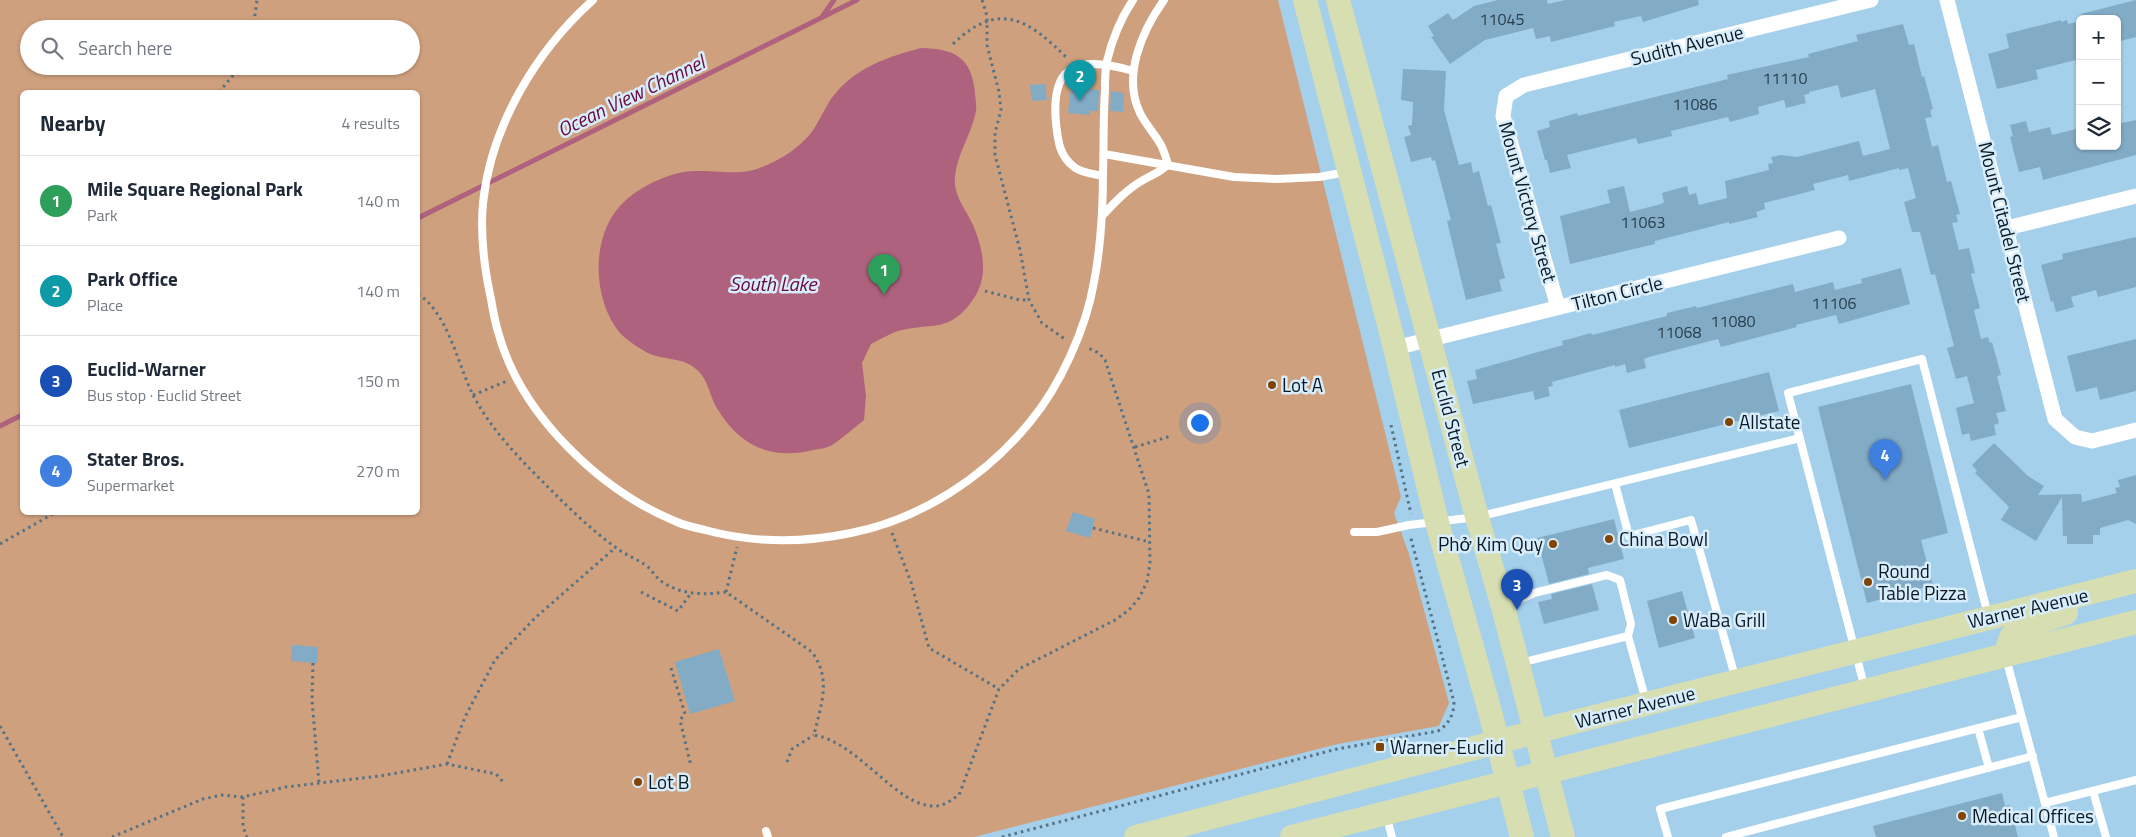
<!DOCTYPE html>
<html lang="en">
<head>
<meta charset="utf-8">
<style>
	:root { --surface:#fff; --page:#f6f6f7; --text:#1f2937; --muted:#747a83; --line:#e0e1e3; --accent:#7c3aed }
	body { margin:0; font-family:"Titillium Web",sans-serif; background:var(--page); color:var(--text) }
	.controls { position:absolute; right:15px; top:15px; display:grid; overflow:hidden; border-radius:8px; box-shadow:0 1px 4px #0004 }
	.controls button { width:45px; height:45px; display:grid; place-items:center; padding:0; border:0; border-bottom:1px solid var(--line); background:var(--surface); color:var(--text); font:25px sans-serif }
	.you { position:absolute; left:1199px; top:422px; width:18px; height:18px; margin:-12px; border:4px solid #fff; border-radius:50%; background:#1a73e8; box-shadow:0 0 0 8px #1a73e833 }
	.badge { display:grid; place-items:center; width:32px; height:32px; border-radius:50%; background:var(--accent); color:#fff; font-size:16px; font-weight:700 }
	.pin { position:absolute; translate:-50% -41px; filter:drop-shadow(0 1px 2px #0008) }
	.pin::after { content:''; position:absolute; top:26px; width:18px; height:15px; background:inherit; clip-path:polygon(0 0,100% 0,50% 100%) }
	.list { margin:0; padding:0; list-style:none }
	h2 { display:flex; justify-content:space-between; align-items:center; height:65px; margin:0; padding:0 20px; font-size:21px }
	h2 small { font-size:16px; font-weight:400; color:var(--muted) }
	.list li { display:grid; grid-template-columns:32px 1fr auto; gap:15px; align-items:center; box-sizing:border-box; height:90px; padding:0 20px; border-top:1px solid var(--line) }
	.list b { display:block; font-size:19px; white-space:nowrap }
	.list p { margin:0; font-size:16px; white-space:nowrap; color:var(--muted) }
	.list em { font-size:16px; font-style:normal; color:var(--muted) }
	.icon { flex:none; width:28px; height:28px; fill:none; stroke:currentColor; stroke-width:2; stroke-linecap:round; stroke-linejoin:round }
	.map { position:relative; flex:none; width:2136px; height:837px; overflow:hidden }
	.search { position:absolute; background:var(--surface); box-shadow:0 1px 4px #0004; left:20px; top:20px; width:400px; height:55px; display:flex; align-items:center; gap:12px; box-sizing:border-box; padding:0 18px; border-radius:28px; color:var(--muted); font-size:19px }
	.panel { position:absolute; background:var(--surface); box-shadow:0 1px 4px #0004; left:20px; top:90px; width:400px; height:425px; border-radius:8px }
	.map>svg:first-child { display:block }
	.green { fill:#cfa07e; fill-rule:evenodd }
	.water { fill:#ae627d }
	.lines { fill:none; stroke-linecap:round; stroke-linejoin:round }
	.stream { stroke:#ae627d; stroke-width:5 }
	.building { fill:#82abc6 }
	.path { stroke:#557385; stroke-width:3; stroke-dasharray:2.5 4; stroke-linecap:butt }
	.service { stroke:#fff; stroke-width:8 }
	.minor { stroke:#fff; stroke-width:15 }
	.primary { stroke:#d6deb2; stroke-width:24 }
	.poi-dot { fill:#814402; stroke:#d8edfb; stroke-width:2 }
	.labels { text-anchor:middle; stroke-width:5; stroke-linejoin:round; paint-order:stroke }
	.number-label { font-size:16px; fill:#273e4c }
	.street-label { font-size:19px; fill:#091923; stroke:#d8edfb }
	.poi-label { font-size:19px; fill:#091923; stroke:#d8edfb; text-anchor:start }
	.water-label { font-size:20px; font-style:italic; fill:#6b093a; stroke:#d8edfb }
</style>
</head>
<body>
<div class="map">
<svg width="2136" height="837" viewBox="0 0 2136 837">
	<rect width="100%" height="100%" fill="#a5d0eb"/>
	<path class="green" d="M0 0H1278L1401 497 1394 513 1409 554 1449 703 1439 726 1338 744 974 837H0ZM29 29H411V66H29ZM22 92H418V512H22Z"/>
	<path class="water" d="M921 48C954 49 971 56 975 92 975 98 977 105 976 111 972 133 957 154 955 176 953 196 966 209 973 225 983 248 989 276 974 298 950 334 933 322 898 331 889 334 879 340 871 344L862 363 866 396 864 420C854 428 843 438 832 445 826 449 816 449 809 451 768 459 740 445 718 410 708 394 709 377 692 366 679 357 660 360 646 352 638 347 626 340 620 333 591 298 590 231 626 200 644 184 675 170 699 171 734 171 744 178 777 160 788 155 804 142 811 133 820 121 825 106 834 95 857 67 887 57 921 48Z"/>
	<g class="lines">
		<path class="stream" d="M822 17 834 0
			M418 218 857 0
			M0 426 22 415"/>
	</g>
	<path class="building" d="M1498 0H1547L1548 4 1565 0H1698L1699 5 1643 22 1641 16 1614 22 1615 26 1551 42 1550 36 1536 39 1533 28 1485 40 1450 64 1431 37 1434 36 1428 26 1448 13 1453 20 1474 6Z
		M2136 0V37L2117 42V19H2082L2081 14Z
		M2061 20V22L2067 20 2068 24 2080 21V59L2036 70 2038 79 1997 89 1988 54 2009 48 2006 34Z
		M1903 24 1909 45 1914 44 1922 77 1924 76 1933 109 1930 110 1932 117 1925 118 1932 147 1938 145 1947 182 1951 181 1960 214 1956 215 1958 222 1952 223 1959 250 1969 248 1975 273 1971 274 1980 308 1974 310 1981 339 1988 337 1990 343 1992 342 2001 375 1997 376 2006 411 1996 413 1999 423 1994 425 1996 435 1971 441 1969 433 1962 435 1956 408 1974 403 1967 376 1956 379 1947 348 1954 346 1935 274 1931 275 1920 232H1912L1904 202 1916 198 1908 168 1899 170V168L1849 181 1848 175 1813 184 1815 190 1764 203 1765 209 1756 212 1758 217 1729 224V222L1655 241V244L1570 264 1560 216 1610 203 1607 190 1624 186 1630 212 1661 204 1664 202 1662 193 1687 186 1689 195 1696 193 1699 205 1727 198 1725 181 1769 170 1768 164 1773 163 1771 157 1781 155 1797 157 1859 141 1863 156 1890 149 1875 89 1841 98 1838 85 1809 92V94L1804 95 1806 103 1786 108 1784 100 1758 107 1759 114 1730 122 1728 117 1671 131 1672 136 1638 144 1636 138 1567 155 1571 168 1550 173 1547 160H1545L1537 131 1550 127 1549 121 1577 113 1578 116 1728 79 1727 75 1809 57 1808 54 1858 41 1856 35Z
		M1403 69 1446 71 1444 110 1459 165 1471 162 1473 173 1479 171 1488 206 1491 205 1501 243 1496 244 1505 278 1499 280 1502 291 1466 300 1447 221 1451 220 1435 160 1432 161 1431 157 1411 162 1404 137 1411 135 1408 126 1412 125 1413 102 1401 100Z
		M1045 84 1047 100 1032 101 1030 85Z
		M1071 87 1099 90 1098 111H1090V115L1068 113Z
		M1111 91 1124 93 1123 112 1110 111Z
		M2136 120V155L2043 180 2040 167 2019 172 2010 137 2013 136 2010 125 2026 121 2029 132 2050 127 2052 135 2080 128V146H2117V124Z
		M2136 237V287L2098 297 2096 290 2071 297 2074 307 2056 312 2053 301 2051 302 2041 265 2063 259 2062 254Z
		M1901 268 1910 304 1839 324 1836 315 1796 325 1797 327 1721 347 1718 339 1649 357 1644 359 1646 368 1627 373 1625 364 1615 367V365L1552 382 1553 386 1548 387 1550 396 1535 400 1533 391 1473 404 1467 381 1477 379 1475 370 1563 345 1562 341 1591 333 1592 335 1667 316V313L1696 306 1697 308 1793 284 1795 292 1833 282 1835 290 1862 283 1861 279Z
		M2136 339V391L2100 400 2097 387 2076 392 2067 356Z
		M1769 372 1779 411 1629 448 1619 410Z
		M1911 384 1948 533 1921 540 1933 585 1867 603 1818 407Z
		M1994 443 2028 476 2044 486 2038 495 2081 494 2082 502 2117 493 2115 488 2120 487 2118 480 2136 475V524L2128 520 2100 528V535H2093V544H2067V536H2063L2062 497 2036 541 2001 520 2009 507 1975 473 1977 471 1972 465Z
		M1073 512 1095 519 1090 538 1066 531Z
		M1614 519 1624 559 1588 568 1589 574 1549 584 1537 538Z
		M1592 584 1599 610 1544 624 1538 602 1552 599 1551 594Z
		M1682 591 1695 638 1659 648 1647 601Z
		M292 645 318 647 317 663 291 661Z
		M719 649 735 701 690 714 675 662Z
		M2002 793 2005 806 2010 805 2018 837H1876L1873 826Z"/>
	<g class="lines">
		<path class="path" d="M982 0 987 16V45L999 92 1001 110 995 133V155L1020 250 1029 300 1042 323 1066 340
			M253 29 257 0
			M953 44C999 0 1028 19 1068 59
			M219 92 241 66
			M985 291 1020 300H1029
			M418 294C448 313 458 365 473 395 493 433 523 462 553 492 572 511 593 531 615 547 625 555 638 559 648 567 653 572 657 579 664 583 682 595 706 595 726 592L812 652C832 680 821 704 814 735 860 743 896 807 935 806 944 806 951 800 959 795L999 689 1019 669 1115 620 1129 610 1139 598 1147 582 1150 563 1149 494 1105 360 1099 353 1086 347
			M473 395 507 381
			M1391 425 1411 514
			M1135 447 1171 436
			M1093 528 1150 542
			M892 533 911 582 929 648 999 689
			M0 544 56 512
			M641 592 678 611 691 593
			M726 592 737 547
			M313 663 312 700 319 783
			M671 668 685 714 680 720 691 766
			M0 726 62 835 66 837
			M787 762 792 749 814 735
			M447 764 465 717 495 660 535 618 615 548
			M243 797V827L247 837
			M112 837 203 799 222 795 243 797 286 787 380 776 447 764 496 774 505 784
			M1002 837 1337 749 1438 731C1449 724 1454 714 1454 702L1410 535"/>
		<path class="service" d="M593 0C536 51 491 126 483 203 480 236 484 267 491 299 493 311 495 323 499 335 522 416 601 491 677 522 686 526 696 528 705 530 753 543 803 543 851 533 921 519 985 477 1030 422 1060 386 1086 329 1094 282 1101 246 1103 208 1103 172 1104 145 1103 118 1105 91 1105 81 1105 70 1107 61 1112 40 1121 18 1133 0
			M1104 154 1234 177 1277 179 1319 177 1347 172
			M1103 176C1095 174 1081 173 1074 167 1059 155 1058 141 1056 123 1050 61 1081 56 1133 71
			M1102 216C1114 203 1128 188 1145 179 1154 174 1161 172 1168 164 1166 158 1164 151 1161 145 1155 134 1146 125 1140 113 1122 76 1142 31 1164 0
			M1615 484 1629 536 1691 520 1736 680
			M1354 532H1377L1409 525 1477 517 1800 438
			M1506 606 1534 593 1607 575 1620 580 1631 624 1628 636
			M2006 658 2054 837
			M1520 663 1628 636 1646 701
			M1865 689 1788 393 1922 359 1988 615
			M1978 728 1989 768
			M2093 791 2106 837
			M2045 803 2136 780
			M1386 815 1392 837
			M766 831 768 837
			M1668 837 1660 809 2022 717
			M1726 837 2033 756"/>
		<path class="minor" d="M1947 0 2055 419 2075 437 2092 441 2136 430
			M2007 228 2136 196
			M1558 307 1503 116 1506 96 1524 85 1871 0
			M1395 348 1839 238"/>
		<path class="primary" d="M1305 0 1395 348 1437 522 1489 708 1522 837
			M1338 0 1477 517 1503 607 1563 837
			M2005 655 2011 637 2021 628 2066 613
			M1136 837 1566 724 2136 581
			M1292 837 2136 622"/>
	</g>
	<g class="poi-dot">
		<circle cx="1272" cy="385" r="5"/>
		<circle cx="1729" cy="422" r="5"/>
		<circle cx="1609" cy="539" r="5"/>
		<circle cx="1553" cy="544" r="5"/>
		<circle cx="1868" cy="582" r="5"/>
		<circle cx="1673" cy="620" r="5"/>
		<rect x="1375" y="742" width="10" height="10" rx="2.5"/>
		<circle cx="638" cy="782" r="5"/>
		<circle cx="1962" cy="816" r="5"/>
	</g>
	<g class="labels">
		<g class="number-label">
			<text x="1502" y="25">11045</text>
			<text x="1785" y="84">11110</text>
			<text x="1695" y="110">11086</text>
			<text x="1643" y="228">11063</text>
			<text x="1834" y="309">11106</text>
			<text x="1733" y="327">11080</text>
			<text x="1679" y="338">11068</text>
		</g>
		<g class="street-label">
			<text transform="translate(1687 45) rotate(-14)" y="7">Sudith Avenue</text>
			<text transform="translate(1528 202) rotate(74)" y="7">Mount Victory Street</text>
			<text transform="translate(2005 222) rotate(76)" y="7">Mount Citadel Street</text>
			<text transform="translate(1617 293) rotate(-14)" y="7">Tilton Circle</text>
			<text transform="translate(1451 418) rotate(75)" y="7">Euclid Street</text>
			<text transform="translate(2028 608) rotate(-13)" y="7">Warner Avenue</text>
			<text transform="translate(1635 707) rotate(-14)" y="7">Warner Avenue</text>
		</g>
		<g class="poi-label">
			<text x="1282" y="392">Lot A</text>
			<text x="1739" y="429">Allstate</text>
			<text x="1619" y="546">China Bowl</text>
			<text x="1543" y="551" text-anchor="end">Phở Kim Quy</text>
			<text x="1878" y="578">Round<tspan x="1878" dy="22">Table Pizza</tspan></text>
			<text x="1683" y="627">WaBa Grill</text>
			<text x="1390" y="754">Warner-Euclid</text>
			<text x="648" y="789">Lot B</text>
			<text x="1972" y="823">Medical Offices</text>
		</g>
		<g class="water-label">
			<text transform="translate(631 96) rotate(-26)" y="7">Ocean View Channel</text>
			<text x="773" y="291">South Lake</text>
		</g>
	</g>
</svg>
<div class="controls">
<button>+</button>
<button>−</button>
<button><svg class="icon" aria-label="layers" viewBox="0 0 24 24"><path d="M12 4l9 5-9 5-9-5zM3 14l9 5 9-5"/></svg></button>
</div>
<div class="you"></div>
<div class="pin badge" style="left:884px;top:295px;background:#2e9e5b">1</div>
<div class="pin badge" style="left:1080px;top:101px;background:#0f9aa8">2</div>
<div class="pin badge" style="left:1517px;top:610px;background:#1a4fb4">3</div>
<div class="pin badge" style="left:1885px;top:480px;background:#3f7fe0">4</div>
<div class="search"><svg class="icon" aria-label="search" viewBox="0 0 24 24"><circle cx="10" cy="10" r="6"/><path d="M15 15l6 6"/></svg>Search here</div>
<section class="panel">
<h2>Nearby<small>4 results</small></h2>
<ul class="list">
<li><span class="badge" style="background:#2e9e5b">1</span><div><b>Mile Square Regional Park</b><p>Park</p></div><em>140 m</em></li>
<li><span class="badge" style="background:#0f9aa8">2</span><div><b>Park Office</b><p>Place</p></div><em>140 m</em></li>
<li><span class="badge" style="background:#1a4fb4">3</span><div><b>Euclid-Warner</b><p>Bus stop · Euclid Street</p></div><em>150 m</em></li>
<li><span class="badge" style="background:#3f7fe0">4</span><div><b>Stater Bros.</b><p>Supermarket</p></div><em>270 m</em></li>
</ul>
</section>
</div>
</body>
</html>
